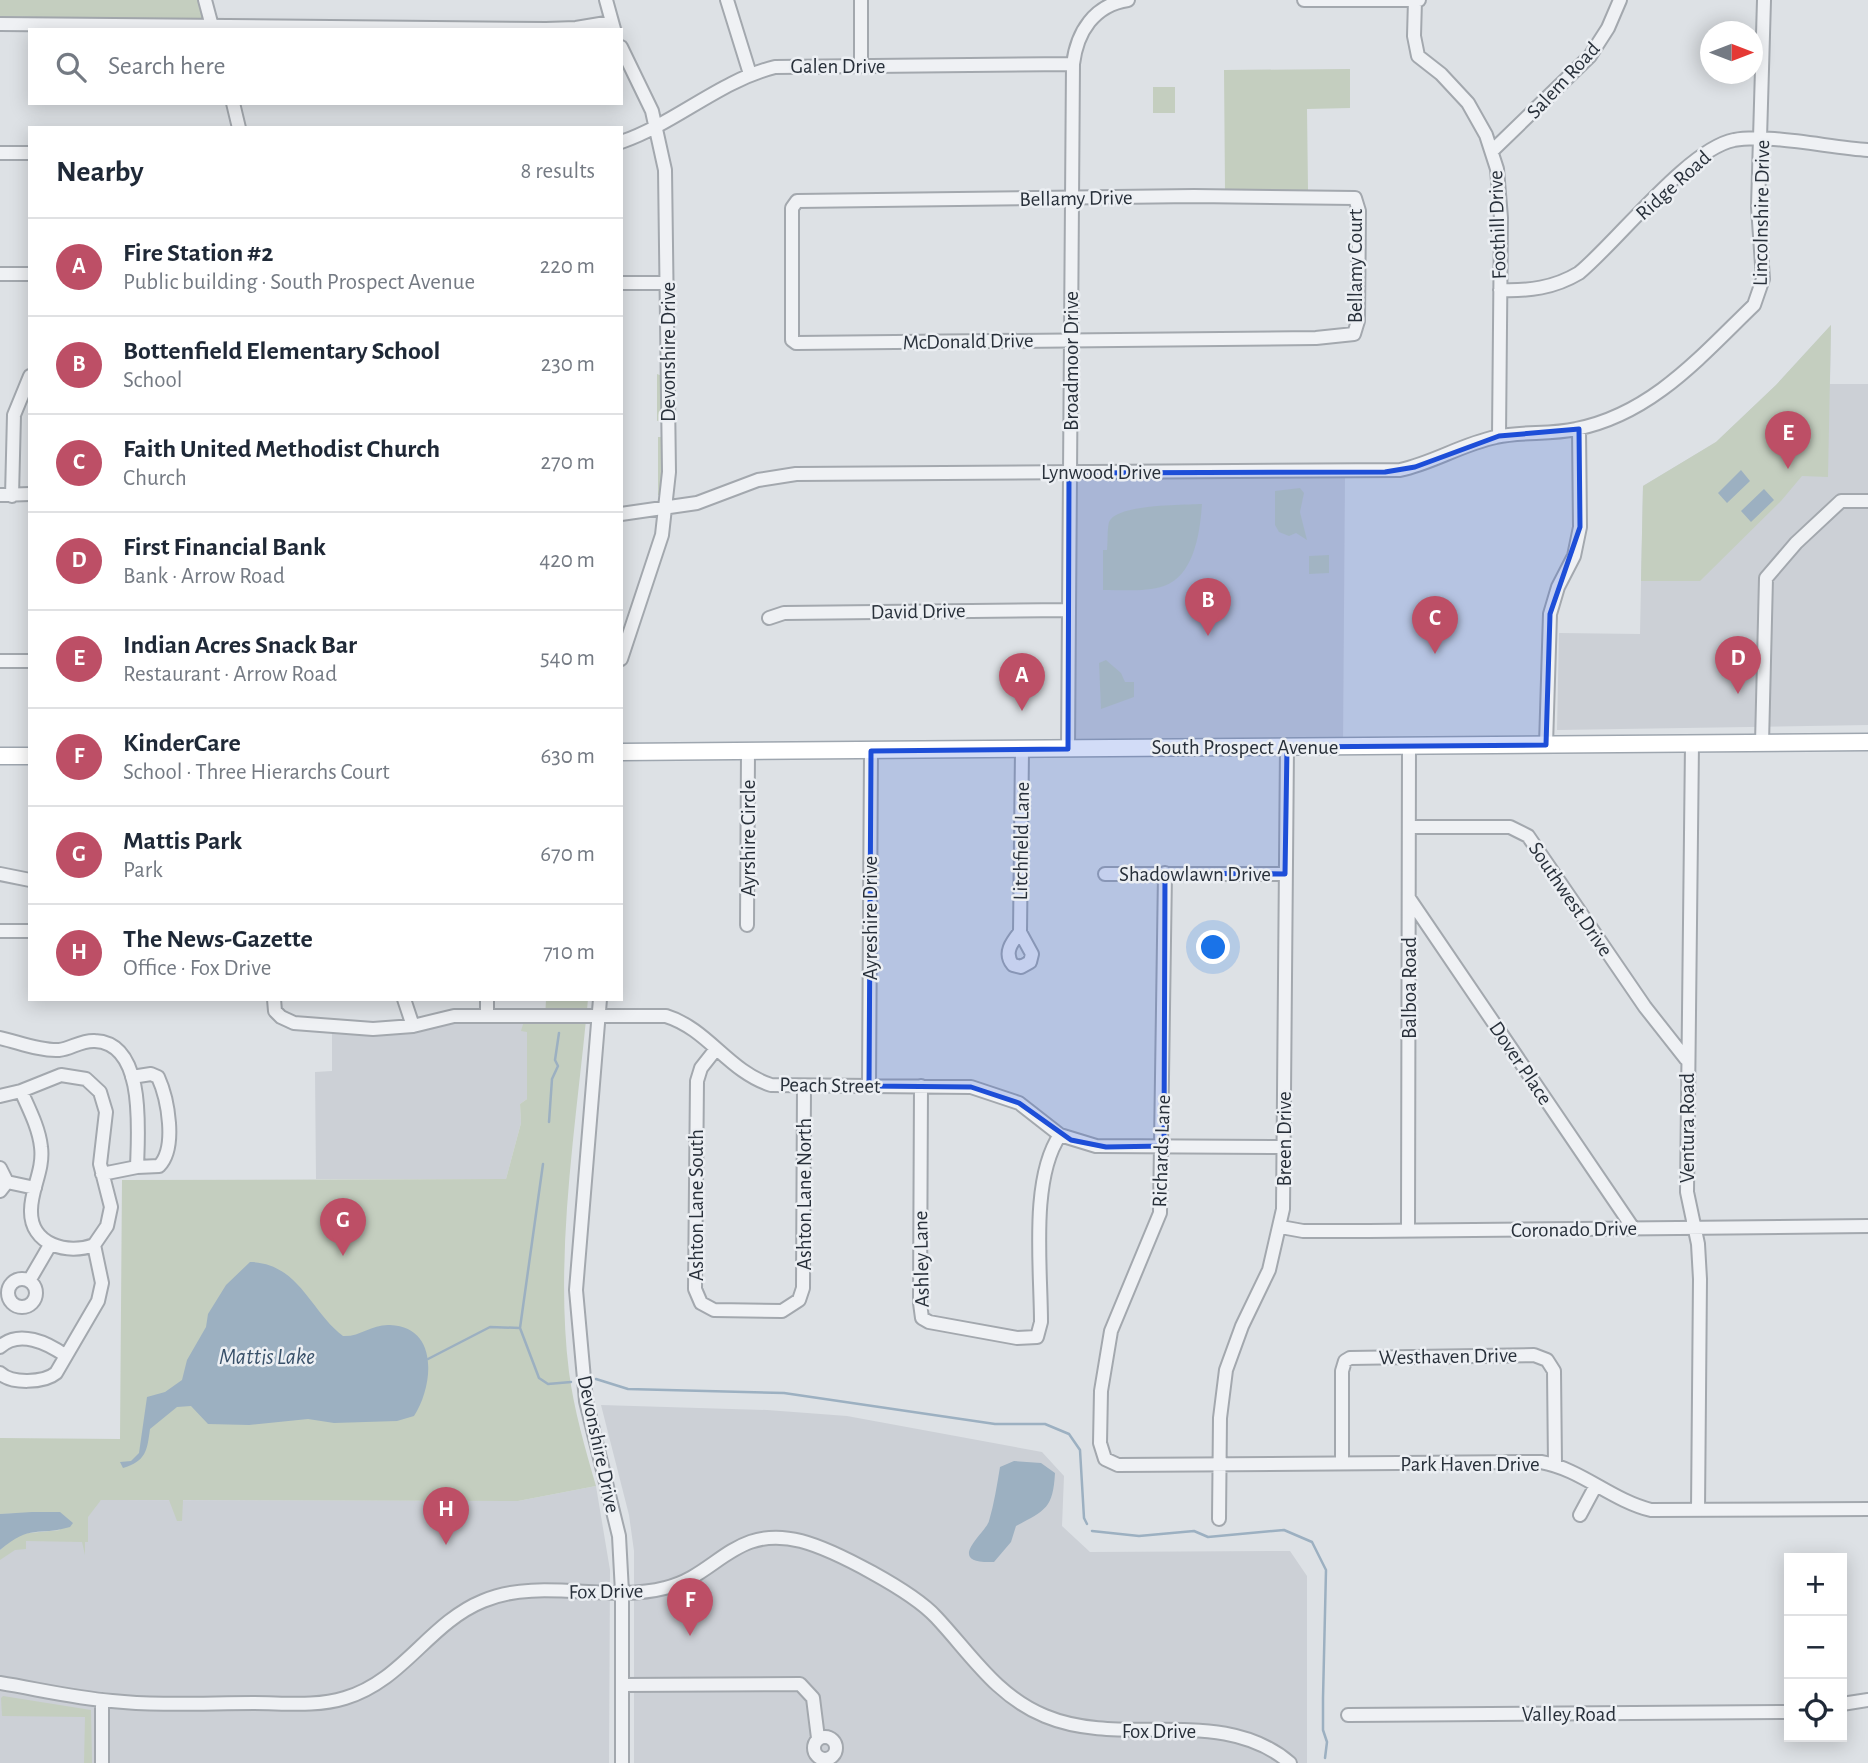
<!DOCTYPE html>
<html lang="en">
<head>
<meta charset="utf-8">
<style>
	:root { --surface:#fff; --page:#f2f2f3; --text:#1f2937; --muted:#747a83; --line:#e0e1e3; --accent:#bd4f66 }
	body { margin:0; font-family:"Alegreya Sans",sans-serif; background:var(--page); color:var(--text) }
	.controls { position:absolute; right:21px; bottom:21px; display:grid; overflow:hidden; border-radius:0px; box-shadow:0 4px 18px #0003 }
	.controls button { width:63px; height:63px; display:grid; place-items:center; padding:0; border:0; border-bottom:2px solid var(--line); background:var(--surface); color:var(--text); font:35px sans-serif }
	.compass { position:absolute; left:1700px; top:21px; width:63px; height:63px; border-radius:50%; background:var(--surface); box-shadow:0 4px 18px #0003; rotate:90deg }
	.you { position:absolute; left:1214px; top:948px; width:24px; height:24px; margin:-18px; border:5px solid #fff; border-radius:50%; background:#1a73e8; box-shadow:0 0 0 10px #1a73e833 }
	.badge { display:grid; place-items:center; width:46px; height:46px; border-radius:50%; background:var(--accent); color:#fff; font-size:23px; font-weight:700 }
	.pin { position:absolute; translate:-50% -58px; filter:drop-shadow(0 2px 4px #0008) }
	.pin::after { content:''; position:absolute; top:37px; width:24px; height:21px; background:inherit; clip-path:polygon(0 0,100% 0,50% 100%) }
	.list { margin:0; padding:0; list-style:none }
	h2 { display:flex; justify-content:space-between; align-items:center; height:91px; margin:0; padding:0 28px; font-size:30px }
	h2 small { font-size:23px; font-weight:400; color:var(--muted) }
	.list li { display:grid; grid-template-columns:46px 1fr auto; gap:21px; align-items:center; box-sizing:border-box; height:98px; padding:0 28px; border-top:2px solid var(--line) }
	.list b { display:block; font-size:26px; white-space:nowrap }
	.list p { margin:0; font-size:23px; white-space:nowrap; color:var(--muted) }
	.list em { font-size:23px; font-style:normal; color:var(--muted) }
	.icon { flex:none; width:38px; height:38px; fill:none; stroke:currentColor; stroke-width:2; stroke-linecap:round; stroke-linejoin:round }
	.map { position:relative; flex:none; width:1868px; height:1763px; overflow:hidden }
	.search { position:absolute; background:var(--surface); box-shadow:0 4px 18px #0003; left:28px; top:28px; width:595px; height:77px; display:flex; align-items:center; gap:18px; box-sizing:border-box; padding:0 24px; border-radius:0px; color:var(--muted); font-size:26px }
	.panel { position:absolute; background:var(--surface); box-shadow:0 4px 18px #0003; left:28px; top:126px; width:595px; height:875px; border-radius:0px }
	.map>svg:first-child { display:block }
	.built { fill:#ccd0d6 }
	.green { fill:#c4cebf }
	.water { fill:#9cb0c1 }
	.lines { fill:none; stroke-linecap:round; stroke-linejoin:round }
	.stream { stroke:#9cb0c1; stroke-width:2.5 }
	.minor-casing { stroke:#a3a8ae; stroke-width:16 }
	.major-casing { stroke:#9ea6af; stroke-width:19 }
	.minor { stroke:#eff1f4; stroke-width:12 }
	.major { stroke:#fff; stroke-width:16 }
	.marked { fill:#1d4ed8; fill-opacity:0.2; stroke:#1d4ed8; stroke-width:5; stroke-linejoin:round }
	.labels { text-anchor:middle; stroke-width:5; stroke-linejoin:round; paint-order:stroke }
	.street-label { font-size:21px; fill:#28303a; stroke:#eceff3 }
	.water-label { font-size:23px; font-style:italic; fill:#385069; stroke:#eceff3 }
</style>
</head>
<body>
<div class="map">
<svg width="1868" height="1763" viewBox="0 0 1868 1763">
	<rect width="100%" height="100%" fill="#dde1e5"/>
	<path class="built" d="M1831 325 1830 384H1868V725L1557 730 1559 633 1640 634 1643 486 1716 442 1776 385Z
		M1345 475 1343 748 1071 746 1074 478Z
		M545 1021 527 1031V1099L520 1104 521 1123 506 1179H316L315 1072 332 1071V1032L367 1036 403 1034 456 1022Z
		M601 1405 767 1410 847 1416 1042 1452 1064 1476 1062 1526 1090 1552 1290 1551 1307 1576V1763H634V1551L629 1515Z
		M596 1486 610 1570 609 1763H0V1553L21 1539 77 1536 88 1509 101 1500 518 1501Z"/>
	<path class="green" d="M0 0H201L206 20 0 17Z
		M1350 69V108L1307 109 1308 190H1225L1224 70Z
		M1153 87H1175V113H1153Z
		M1831 325 1828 477 1802 476 1781 501 1700 581H1641L1643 486 1716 442 1776 385Z
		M657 374 662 376 663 419 657 421Z
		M658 437H663V495H658Z
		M1300 488 1304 493 1300 512 1307 540 1296 533 1289 536 1279 532 1275 525V491Z
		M1202 504C1200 531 1195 575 1164 586 1146 592 1122 590 1103 590V550H1107C1108 541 1107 530 1109 522 1116 504 1183 505 1202 504Z
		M1329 555V573L1309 574V556Z
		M1106 660 1121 673 1125 682H1134V697L1101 709 1099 663Z
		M546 999H588C577 1120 554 1251 569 1372 574 1410 585 1448 596 1486L518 1501 183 1500 182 1521H177L169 1500H101L88 1517V1542H85V1555L82 1542 26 1541V1549L15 1550 0 1560V1550L18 1534 60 1530 46 1513 0 1514V1438L120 1439 122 1180 506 1179 521 1123 520 1104 527 1099V1032L521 1031 524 1021H545Z
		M3 1696 91 1710 92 1763H84L85 1717 2 1716 1 1698Z"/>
	<path class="water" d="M1741 470 1750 481 1727 503 1718 493Z
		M1764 489 1774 500 1751 522 1741 511Z
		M250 1262C299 1263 310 1311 343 1336 360 1337 372 1324 390 1325 440 1327 433 1387 414 1416L397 1421 334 1423 308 1419 249 1425 208 1424 191 1406 177 1407 150 1429C147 1451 146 1461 123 1468L120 1462 131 1461 139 1453 147 1397 165 1392 182 1380 187 1360 206 1327 208 1314 226 1285Z
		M1014 1461 1041 1463 1055 1473C1053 1508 1046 1510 1016 1526L1011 1542 994 1562C943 1564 985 1534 989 1521 994 1504 997 1485 1000 1467Z
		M32 1512H60L73 1523 70 1527C36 1537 32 1523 0 1550V1514Z"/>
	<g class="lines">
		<path class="stream" d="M549 1122 552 1079 558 1066 555 1060 559 1033
			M543 1164 520 1328 539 1378 548 1384 571 1382
			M428 1359 490 1327 520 1328
			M596 1379 628 1389 784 1393 995 1424H1045L1069 1434 1080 1450 1084 1518 1087 1524
			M1092 1531 1139 1536 1194 1531 1208 1537 1284 1530 1312 1542 1326 1570 1323 1698V1730L1327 1742 1325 1758"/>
		<g class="minor-casing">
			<path id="minor" d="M205 0 213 30
				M606 0 614 29
				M727 0 750 74
				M1304 0H1419
				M1415 0 1414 36 1418 56 1441 74 1468 103 1486 135 1497 169 1501 218 1499 436
				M0 24 546 29 576 28 612 22
				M621 47 652 111 665 170 669 472 662 535 621 659
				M861 66V0
				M233 103 239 128
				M621 142C676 123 719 81 775 67L1073 64
				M1492 151 1590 56 1608 28 1620 0
				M0 153H30
				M1194 196 1355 198 1359 211 1358 321 1354 334 1316 338 796 343 792 340V208L797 201Z
				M0 274H30
				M621 283H667
				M1500 290C1529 291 1554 288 1579 273 1618 241 1688 149 1734 140 1765 133 1832 148 1868 150
				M0 495 30 494
				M12 496 14 415 30 376
				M621 514 697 503 758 480 796 474 1400 470C1433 463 1462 444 1496 437 1522 431 1550 435 1576 429 1652 414 1701 356 1754 305L1763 279 1758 207 1764 0
				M769 618 784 613 1068 610
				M0 661H30
				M1762 743 1766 578 1796 543 1841 501H1868
				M1692 744 1687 1192 1698 1244 1700 1279 1698 1510
				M1546 745 1550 614 1558 587 1574 556 1580 527 1579 429
				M1068 749 1073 64C1077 32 1094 5 1128 0
				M1410 827H1510L1528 836 1645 1007 1686 1059
				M1165 873 1160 1213 1111 1331 1101 1391 1100 1443 1105 1459 1118 1465 1541 1462C1581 1469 1611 1500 1651 1510L1868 1509
				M0 874 30 880
				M1105 874H1285
				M1409 898 1633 1228
				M747 925 748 751
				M0 931H30
				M1020 932 1022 750
				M1020 932 1032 954 1030 962 1021 967 1013 965C1003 953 1012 942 1020 932Z
				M274 999 275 1011 281 1017 294 1023 373 1029 413 1026 454 1016H666C708 1029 728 1071 771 1085L971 1087 1019 1103 1060 1135 1096 1146 1284 1147
				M404 999 413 1026
				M487 999V1016
				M600 999 576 1290 586 1401 619 1536 622 1592V1763
				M0 1038C18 1042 40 1051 59 1050 71 1049 81 1040 95 1041 146 1043 138 1132 137 1167
				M716 1049 701 1068 697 1081 695 1289 701 1303 714 1310 782 1311 799 1300 803 1288 804 1087
				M869 1086 871 751
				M921 1086 920 1303 922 1318 929 1322 1017 1338 1037 1337 1041 1322C1041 1268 1030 1179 1060 1135
				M0 1096 21 1091 61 1075 86 1079 100 1092 106 1112 100 1164 111 1207 107 1226 94 1245C68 1255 30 1245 31 1210 31 1189 44 1170 41 1147 39 1128 29 1109 21 1091
				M0 1168 7 1182 0 1191
				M102 1174 137 1167 159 1166C177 1148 168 1099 158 1077L151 1074 132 1077
				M7 1182 35 1188
				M1281 1227 1303 1231H1369L1868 1226
				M1408 1230 1409 746
				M8 1293a14 14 0 1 1 28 0a14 14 0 1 1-28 0Z
				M29 1281 50 1245
				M0 1347C19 1329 48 1343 66 1356
				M0 1373C11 1384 44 1383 56 1373L98 1301 102 1283 94 1245
				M1342 1463V1371L1345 1361 1350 1358 1534 1355 1547 1360 1554 1371 1555 1465
				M1580 1515 1595 1487
				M1219 1519 1220 1418 1226 1370 1242 1326 1269 1270 1283 1209 1287 747
				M0 1683C37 1689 75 1698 112 1701 159 1706 207 1703 254 1703 284 1703 316 1707 345 1698 403 1681 429 1623 483 1601 539 1577 607 1603 665 1588 717 1576 734 1524 801 1541 835 1550 912 1591 936 1617 970 1653 996 1696 1045 1716 1124 1749 1221 1704 1290 1763
				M622 1685 800 1684 813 1698 818 1738
				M1842 1704 1868 1700
				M1348 1715 1789 1712
				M814 1748a11 11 0 1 1 22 0a11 11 0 1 1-22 0Z
				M102 1763V1700"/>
		</g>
		<g class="major-casing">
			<path id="major" d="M621 752 1868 742
				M0 756H30"/>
		</g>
		<use href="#minor" class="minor"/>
		<use href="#major" class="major"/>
	</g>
	<path class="marked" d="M1579 429 1580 527 1550 614 1546 745 1287 747 1285 874 1165 873 1164 1146 1106 1147 1071 1140 1019 1103 971 1087 869 1086 871 751 1068 749 1069 473 1385 472 1415 467 1499 436Z"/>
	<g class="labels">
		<g class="street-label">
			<text x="838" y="73">Galen Drive</text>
			<text transform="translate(1563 80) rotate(-47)" y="7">Salem Road</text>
			<text transform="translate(1673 185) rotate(-42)" y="7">Ridge Road</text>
			<text transform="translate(1076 198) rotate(-1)" y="7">Bellamy Drive</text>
			<text transform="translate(1761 213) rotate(-89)" y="7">Lincolnshire Drive</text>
			<text transform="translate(1497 225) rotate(-92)" y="7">Foothill Drive</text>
			<text transform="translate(1355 266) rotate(-90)" y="7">Bellamy Court</text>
			<text transform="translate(968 341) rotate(-1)" y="7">McDonald Drive</text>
			<text transform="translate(668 352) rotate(-90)" y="7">Devonshire Drive</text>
			<text transform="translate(1071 361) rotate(-90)" y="7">Broadmoor Drive</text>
			<text x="1101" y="479">Lynwood Drive</text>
			<text transform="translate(918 611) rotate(-1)" y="7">David Drive</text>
			<text x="1245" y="754">South Prospect Avenue</text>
			<text transform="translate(748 838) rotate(-90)" y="7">Ayrshire Circle</text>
			<text transform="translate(1021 841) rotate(-89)" y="7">Litchfield Lane</text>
			<text x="1195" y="881">Shadowlawn Drive</text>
			<text transform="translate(1571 899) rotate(56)" y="7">Southwest Drive</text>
			<text transform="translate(870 918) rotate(-90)" y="7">Ayreshire Drive</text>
			<text transform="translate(1409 988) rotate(-90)" y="7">Balboa Road</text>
			<text transform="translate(1521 1063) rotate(56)" y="7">Dover Place</text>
			<text transform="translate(830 1085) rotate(1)" y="7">Peach Street</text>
			<text transform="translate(1687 1128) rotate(-90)" y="7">Ventura Road</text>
			<text transform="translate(1284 1139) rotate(-90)" y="7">Breen Drive</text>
			<text transform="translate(1161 1151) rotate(-88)" y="7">Richards Lane</text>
			<text transform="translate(804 1194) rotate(-90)" y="7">Ashton Lane North</text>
			<text transform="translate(696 1205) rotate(-90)" y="7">Ashton Lane South</text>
			<text transform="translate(1574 1229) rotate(-1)" y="7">Coronado Drive</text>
			<text transform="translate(921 1259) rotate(-91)" y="7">Ashley Lane</text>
			<text transform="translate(1448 1356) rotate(-1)" y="7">Westhaven Drive</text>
			<text transform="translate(599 1444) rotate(78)" y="7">Devonshire Drive</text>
			<text x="1470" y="1471">Park Haven Drive</text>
			<text transform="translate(606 1591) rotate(-1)" y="7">Fox Drive</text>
			<text x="1569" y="1721">Valley Road</text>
			<text x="1159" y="1738">Fox Drive</text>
		</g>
		<g class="water-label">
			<text x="267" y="1364">Mattis Lake</text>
		</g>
	</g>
</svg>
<div class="controls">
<button>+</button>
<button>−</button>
<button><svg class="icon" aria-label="locate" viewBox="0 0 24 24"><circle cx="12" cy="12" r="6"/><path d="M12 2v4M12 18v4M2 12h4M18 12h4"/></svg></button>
</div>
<svg class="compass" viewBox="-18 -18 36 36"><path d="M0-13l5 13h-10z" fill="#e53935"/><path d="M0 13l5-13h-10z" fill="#747a83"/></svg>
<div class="you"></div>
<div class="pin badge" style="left:1022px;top:711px">A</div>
<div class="pin badge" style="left:1208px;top:636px">B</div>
<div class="pin badge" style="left:1435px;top:654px">C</div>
<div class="pin badge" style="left:1738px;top:694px">D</div>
<div class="pin badge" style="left:1788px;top:469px">E</div>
<div class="pin badge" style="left:690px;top:1636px">F</div>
<div class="pin badge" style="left:343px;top:1256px">G</div>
<div class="pin badge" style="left:446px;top:1545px">H</div>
<div class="search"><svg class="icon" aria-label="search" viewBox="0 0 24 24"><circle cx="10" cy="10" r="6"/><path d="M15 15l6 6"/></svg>Search here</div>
<section class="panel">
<h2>Nearby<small>8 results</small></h2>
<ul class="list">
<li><span class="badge">A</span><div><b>Fire Station #2</b><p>Public building · South Prospect Avenue</p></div><em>220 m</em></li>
<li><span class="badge">B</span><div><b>Bottenfield Elementary School</b><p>School</p></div><em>230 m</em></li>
<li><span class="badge">C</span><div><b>Faith United Methodist Church</b><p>Church</p></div><em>270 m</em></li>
<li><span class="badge">D</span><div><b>First Financial Bank</b><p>Bank · Arrow Road</p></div><em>420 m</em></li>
<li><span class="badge">E</span><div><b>Indian Acres Snack Bar</b><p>Restaurant · Arrow Road</p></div><em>540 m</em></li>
<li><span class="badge">F</span><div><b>KinderCare</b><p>School · Three Hierarchs Court</p></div><em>630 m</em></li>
<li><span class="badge">G</span><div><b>Mattis Park</b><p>Park</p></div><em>670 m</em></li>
<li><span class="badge">H</span><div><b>The News-Gazette</b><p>Office · Fox Drive</p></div><em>710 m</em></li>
</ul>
</section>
</div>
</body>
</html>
